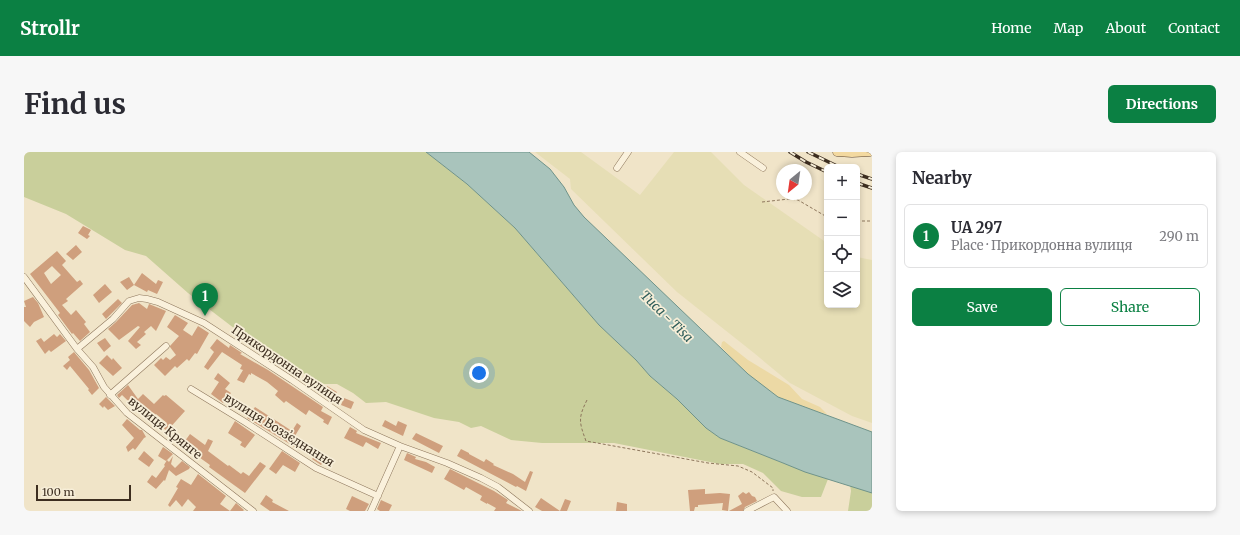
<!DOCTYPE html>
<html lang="en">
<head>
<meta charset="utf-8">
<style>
	:root { --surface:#fff; --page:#f7f7f7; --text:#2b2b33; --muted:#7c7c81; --line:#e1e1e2; --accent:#0b8043 }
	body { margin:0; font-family:Merriweather,serif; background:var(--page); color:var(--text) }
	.controls { position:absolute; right:12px; top:12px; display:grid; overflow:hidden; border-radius:6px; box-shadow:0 2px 6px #0003 }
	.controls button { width:36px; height:36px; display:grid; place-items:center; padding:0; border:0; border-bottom:1px solid var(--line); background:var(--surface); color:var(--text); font:20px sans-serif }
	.compass { position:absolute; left:752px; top:12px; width:36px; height:36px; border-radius:50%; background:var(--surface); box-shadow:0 2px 6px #0003; rotate:209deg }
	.scale { position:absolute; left:12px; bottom:10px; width:95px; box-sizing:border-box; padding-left:4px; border:2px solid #3d2e20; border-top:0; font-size:11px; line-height:14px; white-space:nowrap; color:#3d2e20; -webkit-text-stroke:3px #f7eed8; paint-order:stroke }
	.you { position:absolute; left:455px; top:221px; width:14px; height:14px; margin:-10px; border:3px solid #fff; border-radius:50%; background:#1a73e8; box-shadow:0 0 0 6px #1a73e833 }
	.badge { display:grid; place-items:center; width:26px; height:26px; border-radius:50%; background:var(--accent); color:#fff; font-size:13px; font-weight:700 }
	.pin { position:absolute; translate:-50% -33px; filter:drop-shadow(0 1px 2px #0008) }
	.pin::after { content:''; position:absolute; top:21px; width:14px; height:12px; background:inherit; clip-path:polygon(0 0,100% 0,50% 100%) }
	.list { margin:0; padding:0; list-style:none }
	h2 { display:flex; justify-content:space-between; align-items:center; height:52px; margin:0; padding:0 16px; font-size:17px }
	h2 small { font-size:13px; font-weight:400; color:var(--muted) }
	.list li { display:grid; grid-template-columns:26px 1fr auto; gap:12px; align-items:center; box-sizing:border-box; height:64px; margin:0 8px 8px; padding:0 8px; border:1px solid var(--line); border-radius:6px }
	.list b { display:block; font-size:15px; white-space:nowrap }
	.list p { margin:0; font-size:13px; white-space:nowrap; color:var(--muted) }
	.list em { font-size:13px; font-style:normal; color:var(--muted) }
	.actions { display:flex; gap:8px; padding:12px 16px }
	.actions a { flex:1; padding:9px 0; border:1px solid var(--accent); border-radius:6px; text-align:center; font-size:14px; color:var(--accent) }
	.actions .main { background:var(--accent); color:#fff }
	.icon { flex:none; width:22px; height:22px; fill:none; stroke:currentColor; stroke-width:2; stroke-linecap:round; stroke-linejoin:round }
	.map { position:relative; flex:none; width:848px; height:359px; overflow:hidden; border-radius:6px }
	header { display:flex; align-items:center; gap:24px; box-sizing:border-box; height:56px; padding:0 20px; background:var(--accent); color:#fff }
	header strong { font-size:19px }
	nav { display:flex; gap:22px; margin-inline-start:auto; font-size:14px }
	.intro { display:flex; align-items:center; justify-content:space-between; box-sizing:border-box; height:96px; padding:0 24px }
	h1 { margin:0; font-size:28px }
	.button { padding:10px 18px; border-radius:6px; background:var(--accent); color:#fff; font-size:14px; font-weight:700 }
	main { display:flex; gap:24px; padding:0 24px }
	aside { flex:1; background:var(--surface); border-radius:6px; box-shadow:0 2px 6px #0003 }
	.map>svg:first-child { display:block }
	.farmland { fill:#e6deb5 }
	.green { fill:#c9cf9b }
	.sand { fill:#ecd9a5 }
	.water { fill:#a9c4bc; stroke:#6f938a }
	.building { fill:#cf9f7d; fill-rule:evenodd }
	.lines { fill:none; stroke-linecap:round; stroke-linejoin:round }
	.minor-casing { stroke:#8d765c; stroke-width:7 }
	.major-casing { stroke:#5b4430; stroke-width:9 }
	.path { stroke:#8d765c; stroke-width:1; stroke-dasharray:3 2; stroke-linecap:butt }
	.minor { stroke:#faf1dc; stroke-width:6 }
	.major { stroke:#f3d9a0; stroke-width:8 }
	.rail-casing { stroke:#3d2e20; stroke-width:3.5 }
	.rail { stroke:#f7eed8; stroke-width:2; stroke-dasharray:6; stroke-linecap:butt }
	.labels { text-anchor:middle; stroke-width:3.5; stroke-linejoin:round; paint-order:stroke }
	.street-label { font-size:12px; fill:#3d2e20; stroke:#f7eed8 }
	.water-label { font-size:13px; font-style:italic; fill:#2f5d5a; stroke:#f7eed8 }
</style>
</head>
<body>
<header>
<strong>Strollr</strong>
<nav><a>Home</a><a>Map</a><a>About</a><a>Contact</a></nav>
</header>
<div class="intro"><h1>Find us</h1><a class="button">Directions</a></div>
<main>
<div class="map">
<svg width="848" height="359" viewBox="0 0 848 359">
	<rect width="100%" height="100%" fill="#f0e4c8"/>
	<path class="farmland" d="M511 0H557L616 43 650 0H687L720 33 803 91V153H833V105L848 108V271L828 264 766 231 730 201 653 140 547 37 546 27Z"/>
	<path class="green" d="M0 0H402L443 32 491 76 575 173 612 208 626 224 653 247 682 276 696 286 759 311 804 327 797 345H778L757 339 739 321 719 312H696L590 291H518L487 288 457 274 447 276 435 270 410 266 362 250 342 251 329 241 313 232H300L279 221 249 203 219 183 164 141 122 104 101 98 42 62 0 45Z
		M826 333 848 341V359H824L827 339Z"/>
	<path class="sand" d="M700 189 724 208 765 233 778 247 796 255 803 262C787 258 768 253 753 245 732 232 715 213 697 195L698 190Z"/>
	<path class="water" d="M402 0H505L526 17 540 35 550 53 560 65 724 222 754 245 848 280V341L781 320 759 311 696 286 682 276 653 247 626 224 612 208 575 173 491 76 443 32Z"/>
	<path class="building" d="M59 74 67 78 64 83 66 84 63 87 54 81Z
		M52 93 58 100 49 108 42 102Z
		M33 99 42 109 38 113 53 130 56 128 59 132 42 147 44 149 38 153 47 163 52 158 62 170 60 172 66 180 56 189 49 181 48 182 34 163 36 161 6 122ZM28 114 37 123 27 132 20 121Z
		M118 121 132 132 134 128 139 130 133 142 124 138 123 140 110 133Z
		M105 125 110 133 103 138 96 130Z
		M81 132 88 140 75 151 69 143Z
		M9 145 14 151 20 165 10 170 6 175 0 169V155H2L0 149Z
		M94 147 98 151 82 167 78 162Z
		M115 151 123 157 125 152 142 159 132 179 127 174 120 180 122 182 113 190 117 193 112 197 104 189 116 175 114 174 95 188 84 177 92 170 108 153Z
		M151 163 164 171 159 178 168 184 174 174 185 181 173 202 171 201 165 209 163 207 153 216 151 214 141 224 130 213 137 206 139 208 142 205 146 208 152 203 146 195V194L155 184 143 175Z
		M30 182 33 185 36 182 42 189 27 200 25 198 21 202 12 189 17 186 20 190Z
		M81 186 87 194 80 200 73 191Z
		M193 187 205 196 206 193 218 201 216 202 244 218 299 255 297 259 308 265 304 273 299 270 300 268 285 258 282 263 262 249 260 251 251 243 254 239 243 230 227 221V223L225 222 220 231 213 228 219 218 216 217 218 213 198 200 184 218 180 215 190 200 186 196Z
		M50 200 65 218 75 236 68 243 64 238 65 237 46 214 43 218 39 214 46 208 44 205Z
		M83 203 88 208 89 206 98 216 89 224 75 211Z
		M194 221 206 231 201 237 207 241 199 251 187 242 195 230 190 227Z
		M104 233 114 247 119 242 130 252 139 243 140 244 142 243 161 259 143 279 139 276 143 271 132 262 125 269 98 243 95 246 93 243Z
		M303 234 313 240 308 248 298 241Z
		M82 245 91 254 84 258 80 254 79 256 75 252Z
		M320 246 330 250 327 257 317 253Z
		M231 255 268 279 273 271 277 274 269 287 277 292 274 297 223 266Z
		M103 267 116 278H118L122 285 120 286 111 298 109 296 104 300 102 295 110 286 98 273Z
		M361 268 372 274 374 269 383 273 379 284 358 274Z
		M211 269 231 283 221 296 216 293 218 290 204 281Z
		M326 275 333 279 332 281 357 291 354 297 342 290 339 295 320 286Z
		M392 281 419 294 415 301 388 287Z
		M166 282 181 293 184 287 189 289 184 299 204 314 205 313 217 322 219 320 225 324 236 310 242 314 221 341 185 315 186 313 158 293Z
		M139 295 149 302 142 309 134 304Z
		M437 297 445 301V302L460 310 462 307 470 312 469 313 489 322 501 330 506 319 509 320 502 339 493 334 492 335 433 304Z
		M120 299 130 308 125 315 114 307Z
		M258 299 276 311 271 320 259 313 252 322 245 317Z
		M293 301 302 307 297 313 288 307Z
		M383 301 392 305 391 307 402 310 411 315 408 321 380 308Z
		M149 304 147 312 151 316 158 309 166 315 165 317 152 324 145 318 141 329 140 328 132 337 123 330 128 323 132 326 141 314 140 313 143 308 145 310Z
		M426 317 470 339 484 348 482 351 498 359H470L472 356 463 351V352L456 348 458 344 442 335 440 338 420 327Z
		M174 322 202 344 196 352 206 359 212 351 220 358 219 359H169L172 355 164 347 158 355 152 348 146 355 144 353 154 336 152 335 157 327 167 333Z
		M681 337V342L696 341 706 342 704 359 698 358 699 351 674 353V355H671L670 359H666L664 338Z
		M719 340 722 342 725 340 728 344 731 345 733 349 721 355 719 359H705L718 352 714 344Z
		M242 343 249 348 248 350 265 359H246L236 352Z
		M328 344 345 352 341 359H326L322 357Z
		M517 346 536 359 541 347 547 349 543 359H518L511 355Z
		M357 348 368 353 365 359H356L353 357Z
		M593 350 603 352V359H592Z"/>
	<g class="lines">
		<g class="minor-casing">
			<path id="minor" d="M716 0 739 16
				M593 16 604 0
				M0 125 53 197 89 167 105 149 115 146 123 147 134 150 180 171 268 228 340 278 376 294 423 311 457 326 474 335 505 359
				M53 197 69 215 80 235 103 261 229 359
				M167 237 221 270 292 316 354 344
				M86 243 142 194
				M347 359 376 294
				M723 359 750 345 763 359"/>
		</g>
		<g class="major-casing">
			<path id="major" d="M813 0 828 1 846 0"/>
		</g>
		<path class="path" d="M738 50 765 47 774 48 803 65
			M833 69H848
			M563 248C554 266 555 270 562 289L684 311 714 314 728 320 749 336V339"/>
		<use href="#minor" class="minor"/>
		<use href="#major" class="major"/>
		<g class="rail-casing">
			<path id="rail" d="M766 0 782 10 803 20
				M784 0 815 15
				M833 22 848 27
				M833 31 848 36"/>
		</g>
		<use href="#rail" class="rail"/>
	</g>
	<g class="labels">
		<g class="street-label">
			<text transform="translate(263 213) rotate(34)" y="4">Прикордонна вулиця</text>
			<text transform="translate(141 276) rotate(39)" y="4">вулиця Крянге</text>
			<text transform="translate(255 278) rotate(32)" y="4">вулиця Воззʼєднання</text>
		</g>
		<g class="water-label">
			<text transform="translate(643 164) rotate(44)" y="5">Тиса - Tisa</text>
		</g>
	</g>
</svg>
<div class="controls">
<button>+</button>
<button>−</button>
<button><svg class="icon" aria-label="locate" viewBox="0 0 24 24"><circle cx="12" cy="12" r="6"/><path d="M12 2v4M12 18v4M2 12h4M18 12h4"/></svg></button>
<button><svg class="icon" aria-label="layers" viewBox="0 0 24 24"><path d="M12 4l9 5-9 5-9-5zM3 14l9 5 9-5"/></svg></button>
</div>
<svg class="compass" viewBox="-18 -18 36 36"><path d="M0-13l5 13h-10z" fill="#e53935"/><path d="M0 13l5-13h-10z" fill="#7c7c81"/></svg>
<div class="scale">100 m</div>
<div class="you"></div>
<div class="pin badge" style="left:181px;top:164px">1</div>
</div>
<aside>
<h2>Nearby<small></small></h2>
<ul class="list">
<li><span class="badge">1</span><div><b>UA 297</b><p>Place · Прикордонна вулиця</p></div><em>290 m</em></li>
</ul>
<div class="actions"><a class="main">Save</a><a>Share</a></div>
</aside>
</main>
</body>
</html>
